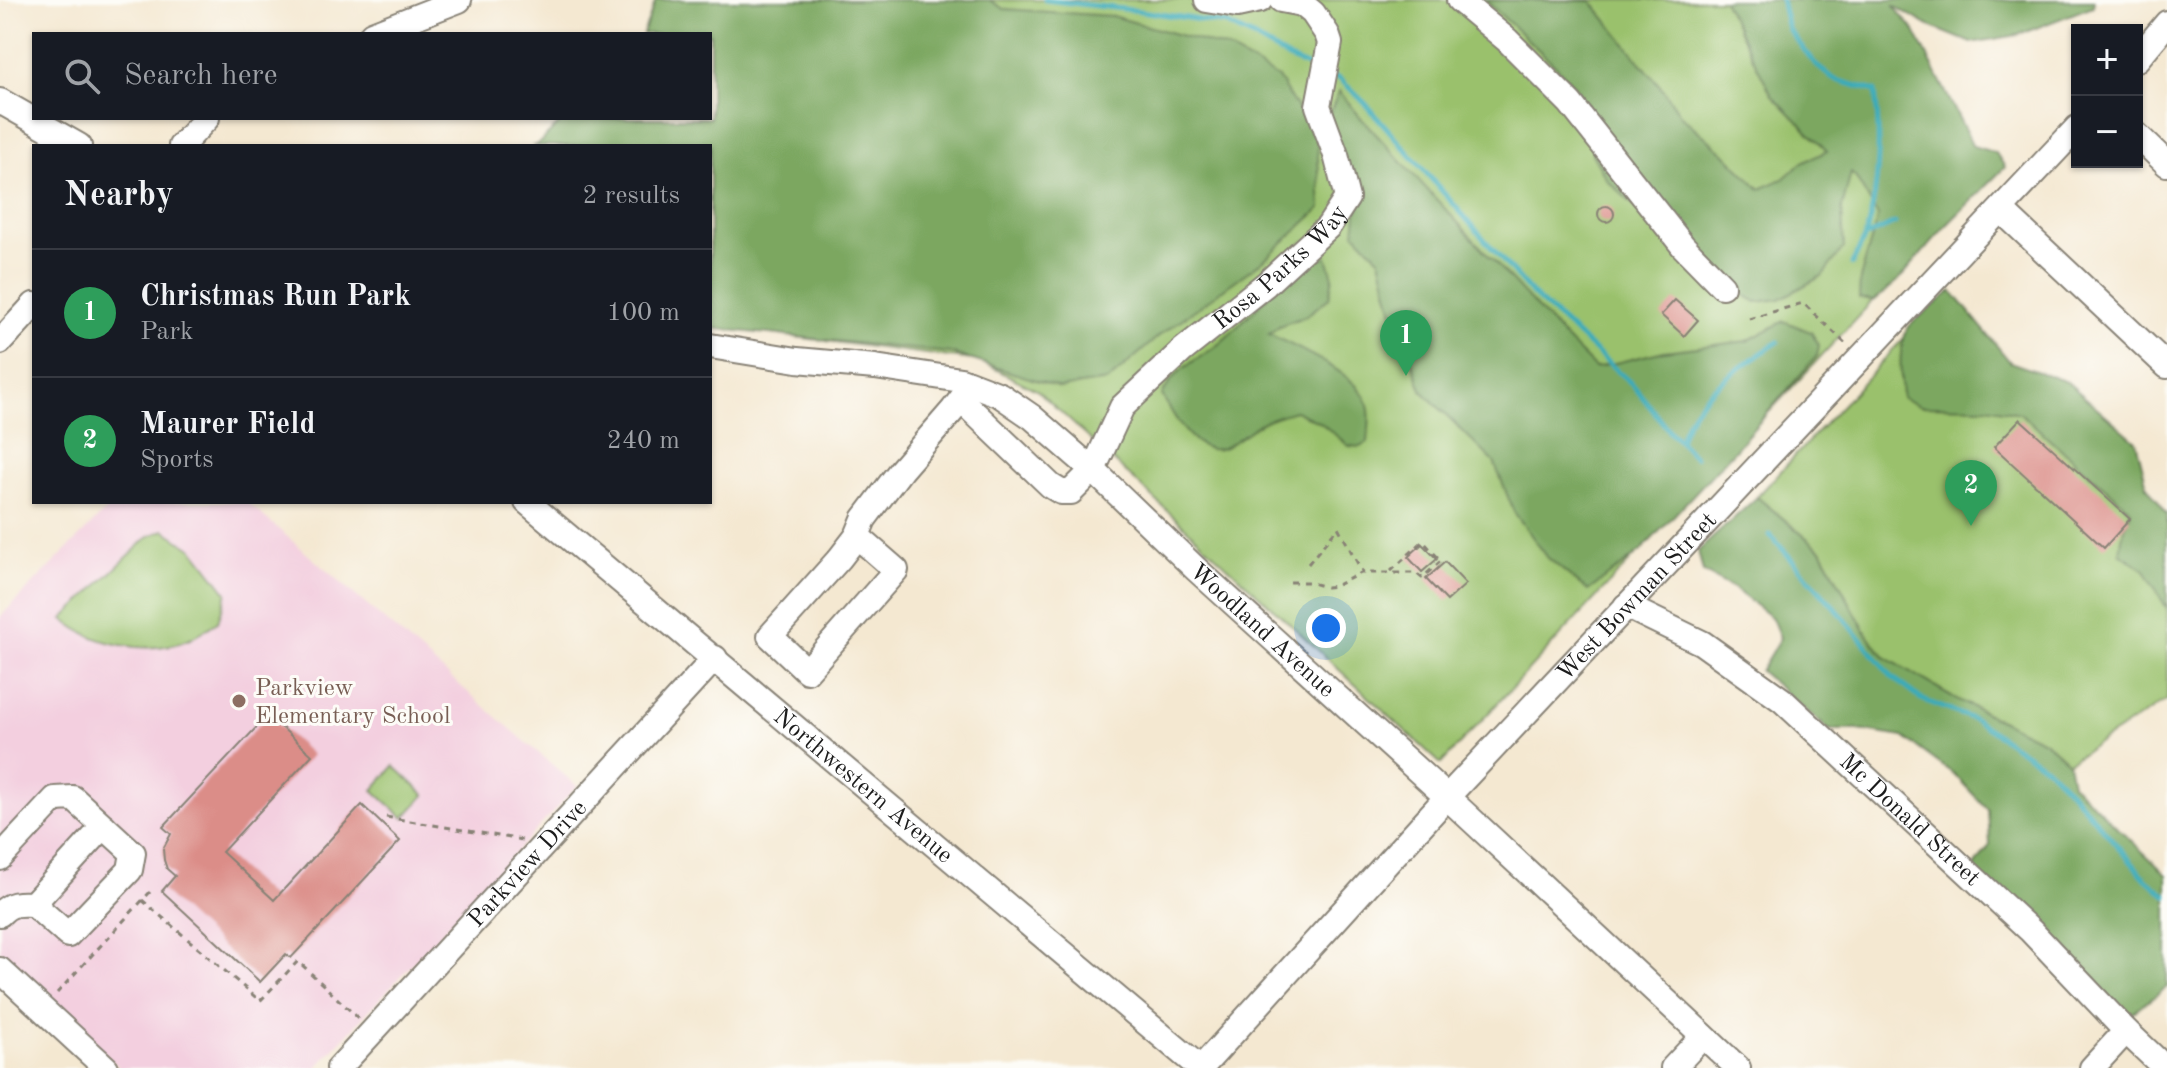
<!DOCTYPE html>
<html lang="en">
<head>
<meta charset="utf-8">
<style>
	:root { --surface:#171b24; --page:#242831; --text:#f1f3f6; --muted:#9ea1a6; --line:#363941; --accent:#7c3aed }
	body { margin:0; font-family:"Old Standard TT",serif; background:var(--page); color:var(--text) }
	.controls { position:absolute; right:24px; top:24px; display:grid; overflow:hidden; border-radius:0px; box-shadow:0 2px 6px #0004 }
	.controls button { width:72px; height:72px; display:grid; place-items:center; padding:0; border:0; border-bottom:2px solid var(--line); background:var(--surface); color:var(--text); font:40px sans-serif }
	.you { position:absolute; left:1326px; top:628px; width:28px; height:28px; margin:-20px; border:6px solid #fff; border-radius:50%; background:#1a73e8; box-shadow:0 0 0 12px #1a73e833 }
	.badge { display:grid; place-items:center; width:52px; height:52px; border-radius:50%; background:var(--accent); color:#fff; font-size:26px; font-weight:700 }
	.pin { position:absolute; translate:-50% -66px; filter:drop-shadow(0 2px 4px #0008) }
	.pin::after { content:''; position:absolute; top:42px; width:28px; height:24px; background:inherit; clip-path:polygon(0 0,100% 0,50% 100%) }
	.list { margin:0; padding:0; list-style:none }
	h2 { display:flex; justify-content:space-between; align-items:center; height:104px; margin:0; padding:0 32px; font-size:34px }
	h2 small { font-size:26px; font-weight:400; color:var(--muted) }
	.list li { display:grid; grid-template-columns:52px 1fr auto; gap:24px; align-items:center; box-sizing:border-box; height:128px; padding:0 32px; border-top:2px solid var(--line) }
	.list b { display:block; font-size:30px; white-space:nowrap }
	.list p { margin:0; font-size:26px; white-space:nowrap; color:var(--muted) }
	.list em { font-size:26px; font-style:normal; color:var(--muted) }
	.icon { flex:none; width:44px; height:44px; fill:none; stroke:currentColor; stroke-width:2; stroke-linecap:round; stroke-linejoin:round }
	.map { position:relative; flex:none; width:2167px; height:1068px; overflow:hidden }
	.search { position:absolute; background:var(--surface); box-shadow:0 2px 6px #0004; left:32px; top:32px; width:680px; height:88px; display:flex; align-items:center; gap:20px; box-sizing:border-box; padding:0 28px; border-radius:0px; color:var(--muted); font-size:30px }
	.panel { position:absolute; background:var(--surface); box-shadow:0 2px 6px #0004; left:32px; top:144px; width:680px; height:360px; border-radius:0px }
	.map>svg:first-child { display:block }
	.built { fill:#f3cfdf }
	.green { fill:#9ac16c; stroke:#5b6e44; stroke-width:2 }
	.forest { fill:#7ba760; stroke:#4c623e; stroke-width:2 }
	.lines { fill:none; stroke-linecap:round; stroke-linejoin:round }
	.stream { stroke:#3babb9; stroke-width:5 }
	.building { fill:#db8d88 }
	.minor-casing { stroke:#888276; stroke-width:28 }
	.path { stroke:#888276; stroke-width:3; stroke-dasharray:6 6; stroke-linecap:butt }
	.minor { stroke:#fff; stroke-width:24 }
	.education-dot { fill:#8d6e63; stroke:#fdfcf7; stroke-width:3 }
	.labels { text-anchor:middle; stroke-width:6; stroke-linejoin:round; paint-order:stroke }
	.street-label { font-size:24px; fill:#1c1c1c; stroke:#fdfcf7 }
	.education-label { font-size:24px; fill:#785e54; stroke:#fdfcf7; text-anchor:start }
</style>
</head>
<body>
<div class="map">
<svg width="2167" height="1068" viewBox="0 0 2167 1068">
	<rect width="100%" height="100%" fill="#fdfcf7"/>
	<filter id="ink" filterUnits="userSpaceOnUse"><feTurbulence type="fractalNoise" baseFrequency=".0125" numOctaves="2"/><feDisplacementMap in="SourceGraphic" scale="16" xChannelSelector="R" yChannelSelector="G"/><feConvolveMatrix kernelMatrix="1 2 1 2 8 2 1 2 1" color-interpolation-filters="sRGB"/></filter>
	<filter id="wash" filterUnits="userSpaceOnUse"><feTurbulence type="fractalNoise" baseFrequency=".006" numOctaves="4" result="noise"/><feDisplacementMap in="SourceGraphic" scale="32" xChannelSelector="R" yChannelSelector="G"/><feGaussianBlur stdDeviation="1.8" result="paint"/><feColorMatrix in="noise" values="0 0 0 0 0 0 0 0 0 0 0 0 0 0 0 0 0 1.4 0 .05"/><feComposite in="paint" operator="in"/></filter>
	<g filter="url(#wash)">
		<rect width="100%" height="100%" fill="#f4e8d1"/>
		<path class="built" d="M114 502H247L577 786 316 1068H120L0 956V617Z"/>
		<path class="green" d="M708 0H1862L1975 191 1441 764 1038 391 980 361 741 330 710 146H676L710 118V34Z
			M1930 310 2146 503 2167 609V700L2068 762 2046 742 1960 701 1885 657 1868 636 1821 550 1757 497Z
			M164 530 193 549 227 593 218 622C209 627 200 634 190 639 151 656 95 646 63 619L149 536Z
			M394 766 425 795 404 818 373 790Z"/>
		<path class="forest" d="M656 0H989L1004 9 1112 16 1226 48 1278 78 1317 141 1321 208 1264 260 1160 335 1108 381 1060 388 951 353 710 328V146H533L537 145 565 118H710V34H643Z
			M1485 0 1591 1 1665 92 1682 117 1723 152 1760 189 1783 179 1800 164 1827 151 1772 95 1723 0H2094L2093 6 2018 35 1971 43 1927 25 1893 5 1915 31 1973 146 1996 153 2005 167 1943 229 1898 281 1874 301 1859 299 1860 279 1878 216 1856 178 1851 173 1842 208 1844 248 1822 276 1780 299 1757 302 1741 293 1719 272 1661 231 1607 180 1592 154V114L1575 87 1555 65Z
			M1339 91 1362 119 1563 336 1595 368 1664 351 1747 341 1784 321 1811 332 1819 345 1817 356 1733 452 1640 552 1588 591 1548 558 1514 512 1494 462 1423 392 1392 309 1380 259 1355 233 1358 203 1329 115Z
			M1327 257 1333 277 1329 298 1306 316 1279 326 1269 334C1295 347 1351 371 1365 397 1372 409 1369 428 1368 442L1360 447 1349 446 1321 423 1295 411C1285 414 1274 417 1265 421 1250 428 1238 441 1223 448 1197 458 1172 414 1162 395 1166 389 1170 380 1176 375 1189 362 1207 354 1221 342 1252 316 1287 266 1327 257Z
			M1952 291 2010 362 2067 382 2136 441 2147 486 2167 514V609L2145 570 2120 553 2122 538 2131 510 2020 413 1987 407 1920 406 1902 398C1901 378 1897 346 1908 328 1913 320 1943 298 1952 291Z
			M1757 497 1821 550 1868 636 1885 657 1960 701 2046 742 2068 762 2072 784 2167 875V987L2127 1017 1974 868 1990 845 1988 810 1955 775 1903 737 1858 730H1829L1760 671 1780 638 1772 618 1733 588 1703 572 1698 551Z"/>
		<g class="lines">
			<path class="stream" d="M1045 0 1141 11 1226 24 1251 36 1290 59 1319 71
				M1781 0 1788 29 1816 65 1833 79 1875 91C1881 139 1879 190 1865 237
				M1332 76 1340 79 1365 103 1533 295 1633 385 1670 432 1695 457
				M1852 264 1865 237 1895 223
				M1680 442C1690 395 1742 367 1778 342
				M1770 535 1838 611 1892 677 1921 699 1975 720 2046 767 2071 792 2146 879 2167 896"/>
		</g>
		<g id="blocks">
			<path class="building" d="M1598 214a8 8 0 1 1 16 0a8 8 0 1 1-16 0Z
				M1675 300 1698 320 1684 336 1661 315Z
				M2020 419 2130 519 2104 548 1994 447Z
				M1422 544 1437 559 1422 572 1408 557Z
				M1445 562 1466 584 1447 601 1426 579Z
				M268 715 312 755 222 852 274 900 362 805 400 841 291 958 286 954 260 982 162 891 175 876 167 869 164 860 163 849 171 834 163 827Z"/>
		</g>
	</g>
	<g filter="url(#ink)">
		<use href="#blocks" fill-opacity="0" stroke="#888276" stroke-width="2"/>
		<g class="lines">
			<g class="minor-casing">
				<g id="minor">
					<path d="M1207 0 1237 5 1260 0"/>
					<path d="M1459 0 1507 40 1570 103 1683 246 1722 286"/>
					<path d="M372 34 459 0"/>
					<path d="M2137 59 2167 23"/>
					<path d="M0 101 79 146"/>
					<path d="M2137 135 2167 164"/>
					<path d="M181 146 207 118"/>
					<path d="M2001 210 2167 366"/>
					<path d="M0 342 34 305"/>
					<path id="s1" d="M710 346 797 360 875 367 961 380 1000 395 1032 417 1093 470 1196 569 1447 797 1738 1068"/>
					<path id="s2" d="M961 400 1051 486 1061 492H1071L1093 470 1122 407 1183 350 1266 284 1328 227 1347 198 1336 155 1318 106 1330 43 1327 34 1313 13 1302 4 1281 0"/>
					<path id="s3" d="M527 502 1200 1068"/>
					<path d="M857 536 896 570 807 671 770 636 840 558 857 536 864 519 901 470 953 410 969 389"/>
					<path id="s4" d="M1626 606 1702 643 1782 700 2031 931 2126 1031 2165 1068"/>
					<path d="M0 858 55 799 73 798 133 853 130 870 68 935 33 904 104 826"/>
					<path d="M0 914C10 903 19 903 33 904"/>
					<path d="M0 970 106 1068"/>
					<path id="s5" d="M339 1068 715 658"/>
					<path id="s6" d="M1201 1068 1447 797 2077 128"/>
					<path d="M1673 1068 1703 1036"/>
					<path d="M2092 1068 2126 1031"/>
				</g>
			</g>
			<path class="path" d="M1749 319 1803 303 1846 344
				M1308 564 1338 527 1363 573
				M1290 582H1308L1326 587 1335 586 1361 573H1416L1422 578 1441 561 1423 541 1389 573
				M386 817 522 840
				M142 900 260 1001 298 961 358 1018
				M57 993 150 892"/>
			<use href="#minor" class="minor"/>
		</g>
	</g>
	<circle class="education-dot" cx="239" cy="701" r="8"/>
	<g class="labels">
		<g class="street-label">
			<text dy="8" stroke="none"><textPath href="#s2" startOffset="458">Rosa Parks Way</textPath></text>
			<text dy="8" stroke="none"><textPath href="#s6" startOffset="642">West Bowman Street</textPath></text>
			<text dy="8" stroke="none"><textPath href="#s1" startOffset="648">Woodland Avenue</textPath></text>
			<text dy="8" stroke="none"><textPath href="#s3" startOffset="440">Northwestern Avenue</textPath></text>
			<text dy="8" stroke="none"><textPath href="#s4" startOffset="358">Mc Donald Street</textPath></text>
			<text dy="8" stroke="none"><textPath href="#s5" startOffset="278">Parkview Drive</textPath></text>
		</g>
		<g class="education-label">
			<text x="255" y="695">Parkview<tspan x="255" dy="28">Elementary School</tspan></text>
		</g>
	</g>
</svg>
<div class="controls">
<button>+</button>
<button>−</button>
</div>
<div class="you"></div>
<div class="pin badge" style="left:1406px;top:376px;background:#2e9e5b">1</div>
<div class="pin badge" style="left:1971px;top:526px;background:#2e9e5b">2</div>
<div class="search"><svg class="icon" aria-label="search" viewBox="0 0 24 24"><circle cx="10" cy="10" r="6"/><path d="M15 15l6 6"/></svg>Search here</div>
<section class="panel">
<h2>Nearby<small>2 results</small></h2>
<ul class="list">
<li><span class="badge" style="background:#2e9e5b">1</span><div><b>Christmas Run Park</b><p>Park</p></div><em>100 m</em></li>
<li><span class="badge" style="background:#2e9e5b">2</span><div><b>Maurer Field</b><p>Sports</p></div><em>240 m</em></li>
</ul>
</section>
</div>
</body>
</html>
